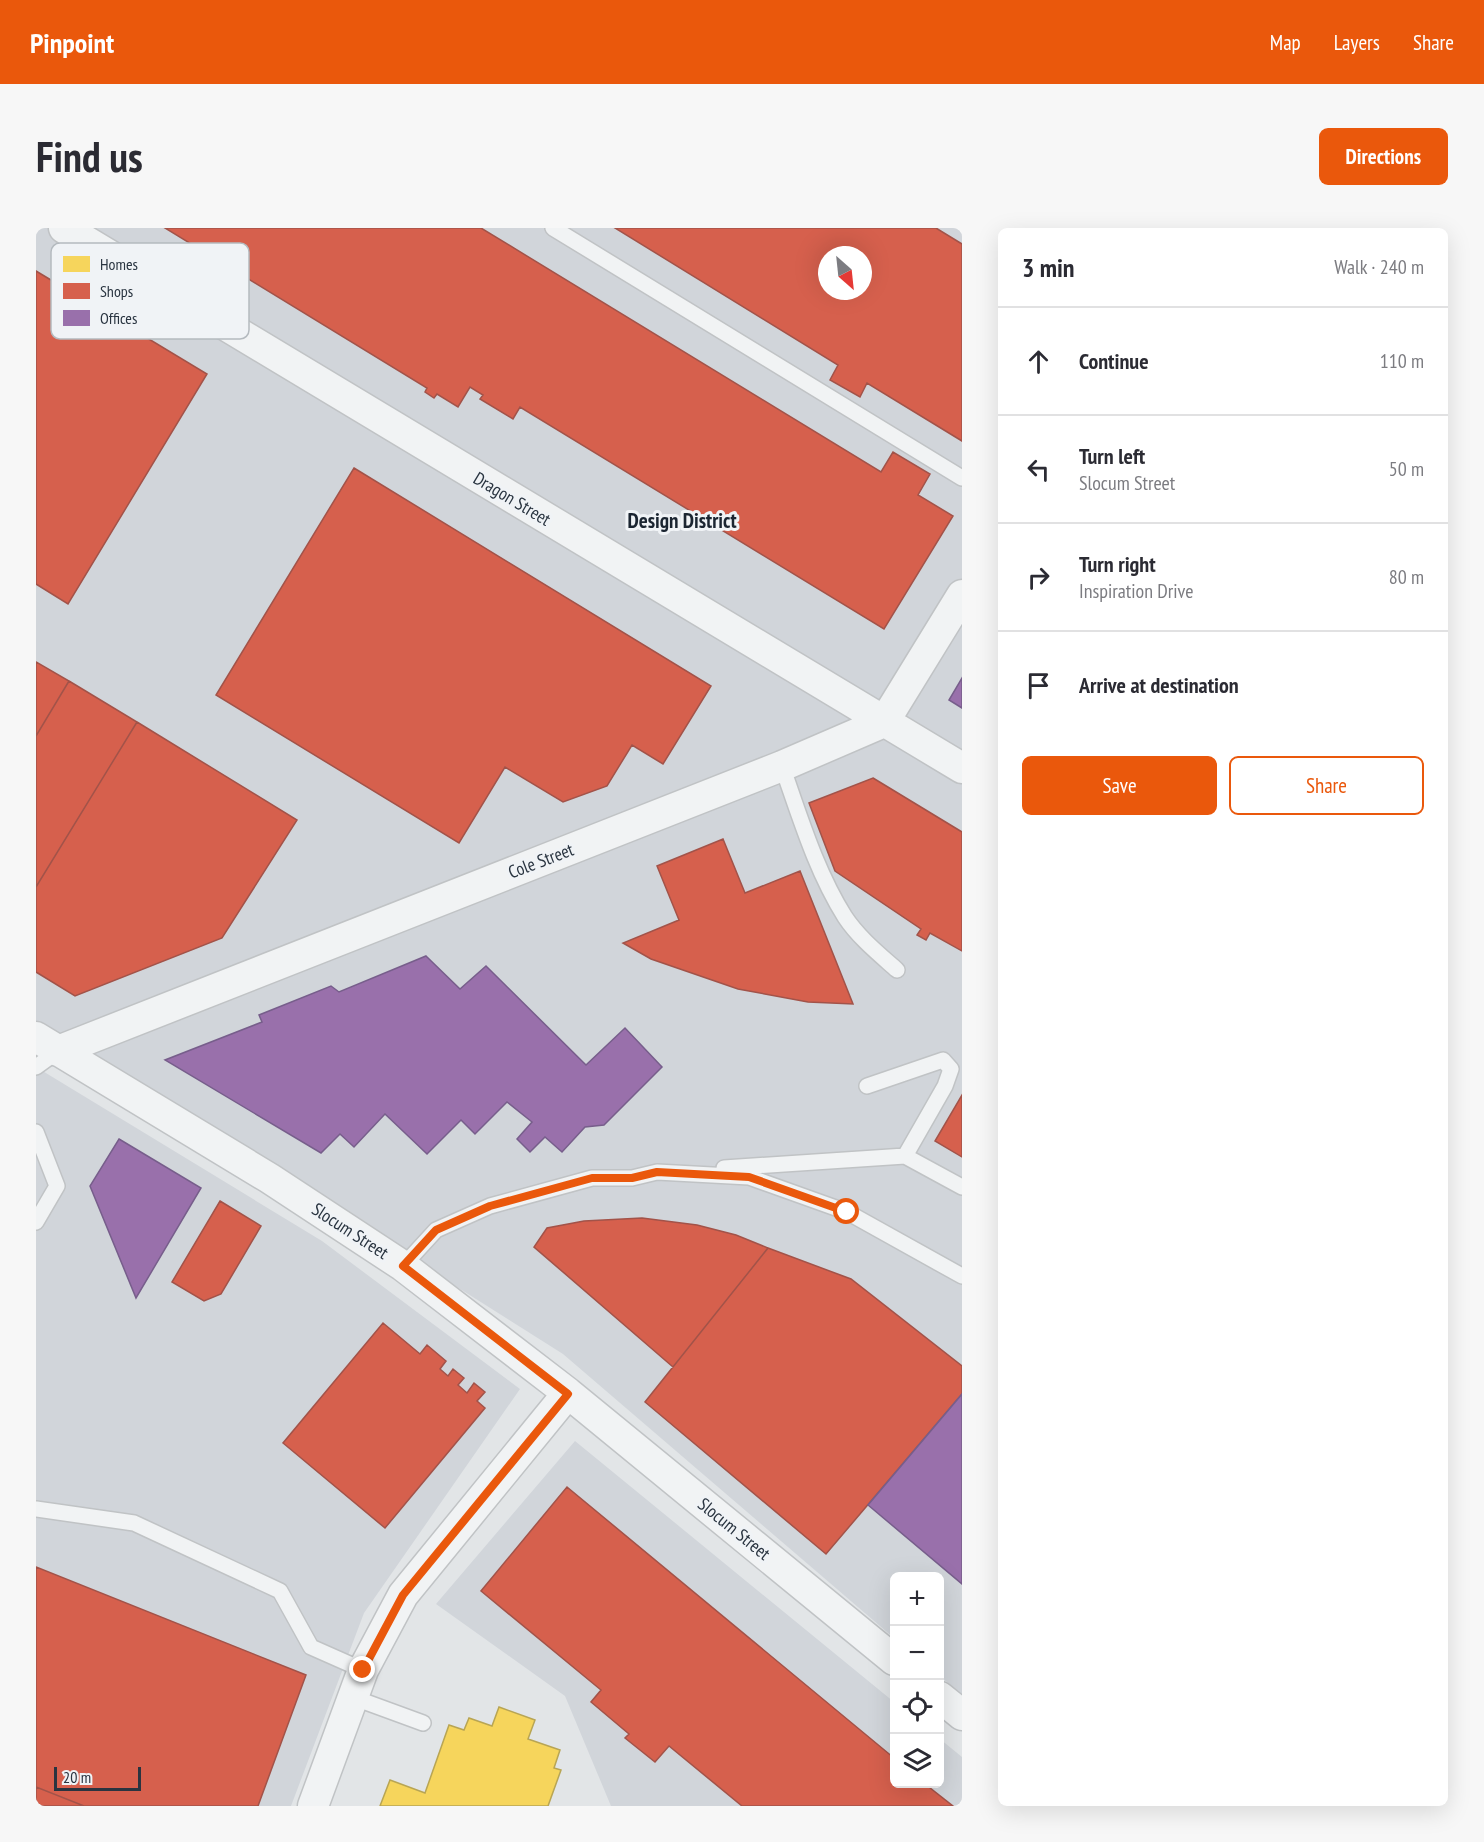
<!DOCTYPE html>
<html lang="en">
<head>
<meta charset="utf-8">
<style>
	:root { --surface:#fff; --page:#f7f7f7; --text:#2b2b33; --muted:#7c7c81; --line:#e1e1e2; --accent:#ea580c }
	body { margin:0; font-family:"PT Sans Narrow",sans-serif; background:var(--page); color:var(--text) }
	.controls { position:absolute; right:18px; bottom:18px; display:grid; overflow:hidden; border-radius:9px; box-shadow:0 6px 24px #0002 }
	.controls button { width:54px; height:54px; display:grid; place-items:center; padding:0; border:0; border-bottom:2px solid var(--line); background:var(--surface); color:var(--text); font:30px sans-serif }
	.compass { position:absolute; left:782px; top:18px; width:54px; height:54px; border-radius:50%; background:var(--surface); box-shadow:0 6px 24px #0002; rotate:153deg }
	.scale { position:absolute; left:18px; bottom:15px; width:87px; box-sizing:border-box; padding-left:6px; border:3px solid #293440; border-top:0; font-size:16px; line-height:21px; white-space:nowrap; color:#293440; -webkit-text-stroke:4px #f0f3f6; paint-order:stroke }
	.stop { position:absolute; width:18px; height:18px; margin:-14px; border:4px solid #ea580c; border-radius:50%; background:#fff }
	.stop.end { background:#ea580c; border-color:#fff; box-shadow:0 2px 6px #0008 }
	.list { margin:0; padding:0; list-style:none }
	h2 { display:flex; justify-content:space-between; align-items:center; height:78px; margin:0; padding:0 24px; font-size:26px }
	h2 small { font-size:20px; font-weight:400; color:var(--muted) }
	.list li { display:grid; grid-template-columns:39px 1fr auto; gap:18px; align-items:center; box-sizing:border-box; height:108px; padding:0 24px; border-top:2px solid var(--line) }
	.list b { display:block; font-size:22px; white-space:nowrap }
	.list p { margin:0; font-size:20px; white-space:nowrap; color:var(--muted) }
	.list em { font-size:20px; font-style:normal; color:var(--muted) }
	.actions { display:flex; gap:12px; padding:18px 24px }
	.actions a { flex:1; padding:14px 0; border:2px solid var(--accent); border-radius:9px; text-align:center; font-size:21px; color:var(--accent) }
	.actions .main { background:var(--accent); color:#fff }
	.icon { flex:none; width:33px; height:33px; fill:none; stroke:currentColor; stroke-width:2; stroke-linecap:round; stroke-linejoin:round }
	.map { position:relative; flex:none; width:926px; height:1578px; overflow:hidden; border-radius:9px }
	header { display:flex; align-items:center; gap:36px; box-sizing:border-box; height:84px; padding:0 30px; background:var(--accent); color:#fff }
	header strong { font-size:28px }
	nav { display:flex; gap:33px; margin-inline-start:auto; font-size:21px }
	.intro { display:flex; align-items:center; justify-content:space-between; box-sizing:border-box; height:144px; padding:0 36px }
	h1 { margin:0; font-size:42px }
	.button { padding:15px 27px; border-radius:9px; background:var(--accent); color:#fff; font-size:21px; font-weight:700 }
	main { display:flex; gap:36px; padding:0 36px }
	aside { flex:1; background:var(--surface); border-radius:9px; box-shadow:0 6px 24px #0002 }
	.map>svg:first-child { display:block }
	.built { fill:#d1d5da; fill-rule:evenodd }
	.homes { fill:#f6d55c; stroke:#b8a554; stroke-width:1.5 }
	.shops { fill:#d6604d; stroke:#a25349; stroke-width:1.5; fill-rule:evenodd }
	.offices { fill:#9970ab; stroke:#775e8b; stroke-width:1.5 }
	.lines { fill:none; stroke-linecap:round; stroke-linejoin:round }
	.service-casing { stroke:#c0c3c5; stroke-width:18 }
	.minor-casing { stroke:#c0c3c5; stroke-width:33 }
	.service { stroke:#f1f3f4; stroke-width:15 }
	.minor { stroke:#f1f3f4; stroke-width:30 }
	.route { stroke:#ea580c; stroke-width:8 }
	.labels { text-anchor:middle; stroke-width:6; stroke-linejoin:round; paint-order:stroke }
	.street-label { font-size:18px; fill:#293440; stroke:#f0f3f6 }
	.quarter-label { font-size:21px; font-weight:bold; fill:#1b2531; stroke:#f0f3f6 }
	.key { fill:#f0f3f6; stroke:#b4babf; stroke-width:1.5 }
	.key-label { font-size:16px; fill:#293440 }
</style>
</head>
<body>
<header>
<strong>Pinpoint</strong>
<nav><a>Map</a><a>Layers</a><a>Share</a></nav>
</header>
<div class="intro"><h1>Find us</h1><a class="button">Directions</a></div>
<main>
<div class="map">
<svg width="926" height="1578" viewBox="0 0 926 1578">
	<rect width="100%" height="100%" fill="#e2e5e7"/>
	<path class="built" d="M0 0H926V1467L904 1448V1348H858V1410L527 1126 0 793ZM791 27H827V63H791Z
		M0 839 286 1013 484 1161 328 1385 255 1578H0Z
		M539 1213 858 1474V1556H904V1511L926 1529V1578H575L529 1468 400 1376Z"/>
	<path class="homes" d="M463 1479 499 1492 492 1511 524 1522 518 1540 525 1542 512 1578H344L354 1552 389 1565 413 1497 428 1502 433 1490 456 1498Z"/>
	<path class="shops" d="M129 0H445L845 244 857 224 894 246 882 267 917 288 848 401 484 179 477 191 444 171 447 167 434 159 422 179 401 166 398 170 389 164 391 160Z
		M579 0H900L926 16V213L831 155 824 169 794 152 802 137ZM791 27H827V63H791Z
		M0 43 171 146 32 376 0 356Z
		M318 240 675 458 627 536 596 517 571 558 527 574 469 539 423 615 180 467Z
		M0 434 33 453 0 508Z
		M33 453 101 494 0 659V508Z
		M101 494 261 592 186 710 39 768 0 744V659Z
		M837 550 926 604V723L894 705 890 712 881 707 885 701 799 643 773 575Z
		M687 611 709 665 764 643 817 776 772 774 702 761 615 731 587 715 643 692 621 638Z
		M926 867V929L899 913Z
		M184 973 225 998 185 1066 168 1073 136 1054Z
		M606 990 661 997 700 1007 732 1020 637 1139 498 1019 511 1000 548 993Z
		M732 1020 815 1051 926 1138V1166L790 1326 609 1174Z
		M347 1095 384 1126 391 1117 410 1133 404 1141 412 1148 417 1141 428 1150 422 1157 431 1165 438 1155 449 1164 441 1173 449 1180 349 1300 247 1215Z
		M531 1259 858 1530V1556H889L917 1578H706L633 1518 619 1534 589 1510 593 1506 555 1474 565 1462 445 1363Z
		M0 1339 270 1447 222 1578H48L0 1559Z
		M0 1559 48 1578H0Z"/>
	<path class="offices" d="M926 450V480L913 472Z
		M390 728 424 761 450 738 550 837 589 800 626 839 568 897 549 899 526 924 509 909 494 924 481 911 496 894 471 874 439 906 425 892 391 926 349 886 318 919 304 906 285 925 129 832 226 794 223 787 295 758 303 764Z
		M83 911 165 960 100 1070 54 958Z
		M926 1166V1356L832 1277Z"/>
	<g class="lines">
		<g class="service-casing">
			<path id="service" d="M517 0 926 250
				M746 538C764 589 780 643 809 689 823 710 843 726 861 742
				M0 839 22 823
				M831 858 907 832 915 841 909 858 869 928
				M0 904 21 958 0 994
				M688 940 869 928 926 959
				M367 1038 400 1002 454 978 556 950H596L621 944 713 949 811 984 926 1048
				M0 1281 98 1295 244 1363 275 1419 327 1442
				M316 1469 387 1495"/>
		</g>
		<g class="minor-casing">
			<path id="minor" d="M28 0 926 540
				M0 809 233 950 367 1038 532 1165 858 1432
				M22 823 746 538 848 494 926 367
				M904 1469 926 1487
				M277 1578 327 1442 367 1367 532 1165"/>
		</g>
		<use href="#service" class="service"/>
		<use href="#minor" class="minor"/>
	</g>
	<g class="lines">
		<path class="route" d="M327 1442 367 1367 532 1166 367 1038 400 1002 454 978 556 950H596L621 944 713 949 811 984"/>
	</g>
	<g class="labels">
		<g class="street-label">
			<text transform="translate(476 271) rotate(31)" y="6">Dragon Street</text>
			<text transform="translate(505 633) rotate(-21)" y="6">Cole Street</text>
			<text transform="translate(314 1003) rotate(33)" y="6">Slocum Street</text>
			<text transform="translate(698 1301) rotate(39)" y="6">Slocum Street</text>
		</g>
		<g class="quarter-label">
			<text x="646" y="300">Design District</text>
		</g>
	</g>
	<rect x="15" y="15" width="198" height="96" rx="9" class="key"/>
	<rect x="27" y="28" width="27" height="16" fill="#f6d55c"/>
	<rect x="27" y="55" width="27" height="16" fill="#d6604d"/>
	<rect x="27" y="82" width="27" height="16" fill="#9970ab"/>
	<g class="key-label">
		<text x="64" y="42">Homes</text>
		<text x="64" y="69">Shops</text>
		<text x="64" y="96">Offices</text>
	</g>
</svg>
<div class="controls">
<button>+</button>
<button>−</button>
<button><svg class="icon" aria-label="locate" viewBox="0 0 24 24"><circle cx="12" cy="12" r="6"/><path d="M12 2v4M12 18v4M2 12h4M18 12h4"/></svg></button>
<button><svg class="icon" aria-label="layers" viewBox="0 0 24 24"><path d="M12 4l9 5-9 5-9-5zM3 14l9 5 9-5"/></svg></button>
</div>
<svg class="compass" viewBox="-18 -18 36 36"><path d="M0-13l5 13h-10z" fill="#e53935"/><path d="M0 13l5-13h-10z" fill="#7c7c81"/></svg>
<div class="scale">20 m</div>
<div class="stop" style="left:811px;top:984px"></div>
<div class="stop end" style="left:327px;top:1442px"></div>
</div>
<aside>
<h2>3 min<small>Walk · 240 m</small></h2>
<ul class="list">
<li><svg class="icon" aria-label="ahead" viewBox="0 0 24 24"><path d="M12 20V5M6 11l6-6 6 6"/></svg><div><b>Continue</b></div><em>110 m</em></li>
<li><svg class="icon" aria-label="left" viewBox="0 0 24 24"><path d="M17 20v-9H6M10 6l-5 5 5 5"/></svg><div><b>Turn left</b><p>Slocum Street</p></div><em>50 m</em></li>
<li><svg class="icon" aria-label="right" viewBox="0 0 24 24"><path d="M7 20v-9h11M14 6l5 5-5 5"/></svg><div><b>Turn right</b><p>Inspiration Drive</p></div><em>80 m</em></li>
<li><svg class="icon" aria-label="arrive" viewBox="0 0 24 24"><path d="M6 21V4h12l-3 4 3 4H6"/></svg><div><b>Arrive at destination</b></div></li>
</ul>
<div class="actions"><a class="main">Save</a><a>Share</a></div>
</aside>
</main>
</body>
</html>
